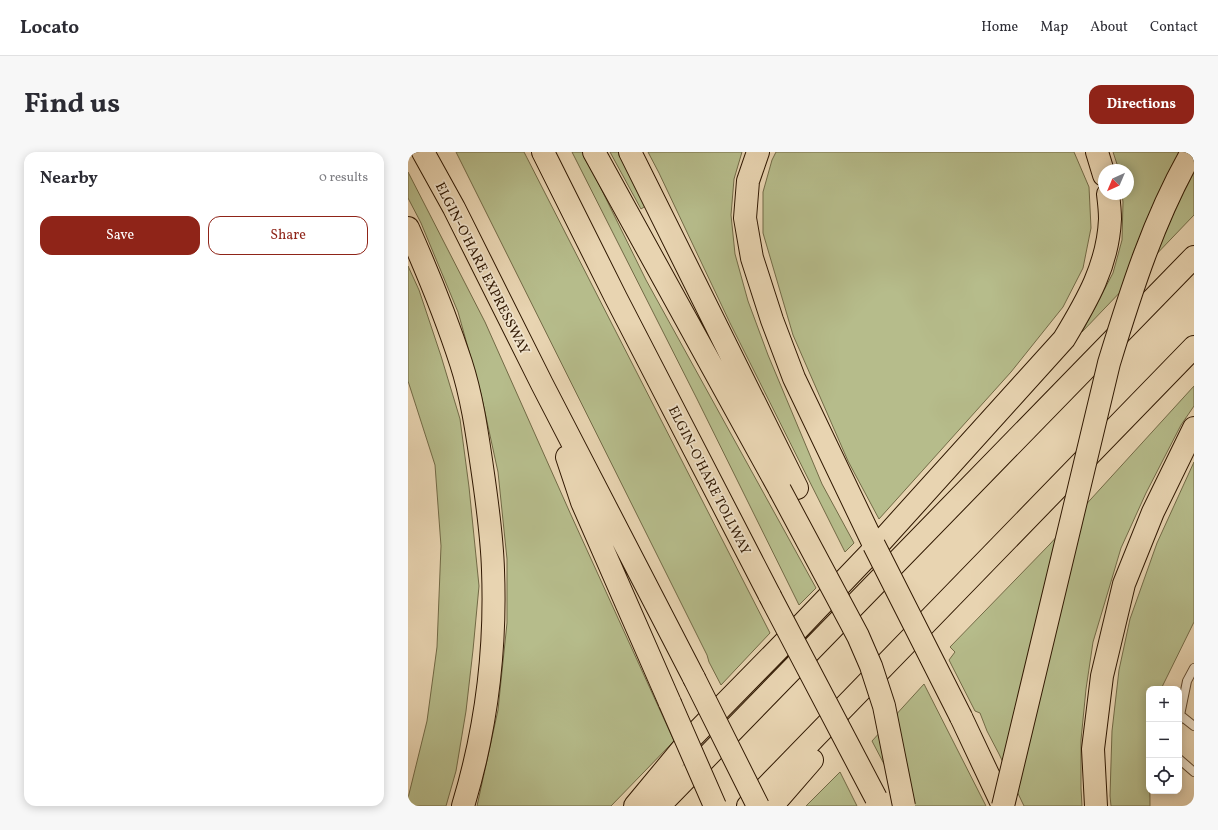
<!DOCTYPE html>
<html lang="en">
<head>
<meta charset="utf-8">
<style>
	:root { --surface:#fff; --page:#f7f7f7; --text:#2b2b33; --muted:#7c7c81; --line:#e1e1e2; --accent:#8f2418 }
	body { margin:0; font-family:Vollkorn,serif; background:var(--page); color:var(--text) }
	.controls { position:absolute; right:12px; bottom:12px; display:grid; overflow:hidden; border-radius:8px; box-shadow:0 2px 10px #0003 }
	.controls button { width:36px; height:36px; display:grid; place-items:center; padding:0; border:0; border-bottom:1px solid var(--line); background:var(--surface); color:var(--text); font:20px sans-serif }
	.compass { position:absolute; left:690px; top:12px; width:36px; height:36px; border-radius:50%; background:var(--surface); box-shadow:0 2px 10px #0003; rotate:224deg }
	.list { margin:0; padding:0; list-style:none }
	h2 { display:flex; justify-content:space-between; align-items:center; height:52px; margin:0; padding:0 16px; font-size:17px }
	h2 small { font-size:13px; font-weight:400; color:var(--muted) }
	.actions { display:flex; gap:8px; padding:12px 16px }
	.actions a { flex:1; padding:9px 0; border:1px solid var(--accent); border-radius:12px; text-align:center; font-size:14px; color:var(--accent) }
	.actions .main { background:var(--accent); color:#fff }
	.icon { flex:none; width:22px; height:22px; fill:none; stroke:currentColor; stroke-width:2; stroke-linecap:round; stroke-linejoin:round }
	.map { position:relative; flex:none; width:786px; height:654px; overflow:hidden; border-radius:12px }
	header { display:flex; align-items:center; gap:24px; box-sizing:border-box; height:56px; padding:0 20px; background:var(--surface); border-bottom:1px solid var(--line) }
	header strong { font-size:19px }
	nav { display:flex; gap:22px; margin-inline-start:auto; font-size:14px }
	.intro { display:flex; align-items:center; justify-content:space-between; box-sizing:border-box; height:96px; padding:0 24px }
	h1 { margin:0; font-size:28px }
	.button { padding:10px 18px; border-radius:12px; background:var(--accent); color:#fff; font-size:14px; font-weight:700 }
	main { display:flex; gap:24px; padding:0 24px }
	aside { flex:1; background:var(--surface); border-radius:12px; box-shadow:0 2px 10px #0003 }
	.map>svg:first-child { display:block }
	.green { fill:#b6bc8b; stroke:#726a46 }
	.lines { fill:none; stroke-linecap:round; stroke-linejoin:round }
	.service-casing { stroke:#5d462d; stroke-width:10 }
	.motorway-casing { stroke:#2f1701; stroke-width:24 }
	.service { stroke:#f0e3cc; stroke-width:8 }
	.motorway { stroke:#e8d4b1; stroke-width:22 }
	.motorway-bridge-casing { stroke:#2f1701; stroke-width:24; stroke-linecap:butt }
	.motorway-bridge { stroke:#e8d4b1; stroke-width:22 }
	.labels { text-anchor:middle; stroke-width:3.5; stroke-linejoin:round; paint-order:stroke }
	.street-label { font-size:14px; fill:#2f1701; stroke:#f0e3cc }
</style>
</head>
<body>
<header>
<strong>Locato</strong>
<nav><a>Home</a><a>Map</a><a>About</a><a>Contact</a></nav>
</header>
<div class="intro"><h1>Find us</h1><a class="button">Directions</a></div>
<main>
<aside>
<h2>Nearby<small>0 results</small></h2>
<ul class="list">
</ul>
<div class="actions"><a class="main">Save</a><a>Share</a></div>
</aside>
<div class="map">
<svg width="786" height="654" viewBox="0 0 786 654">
	<rect width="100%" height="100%" fill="#e8d4b1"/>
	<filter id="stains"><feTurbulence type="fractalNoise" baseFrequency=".005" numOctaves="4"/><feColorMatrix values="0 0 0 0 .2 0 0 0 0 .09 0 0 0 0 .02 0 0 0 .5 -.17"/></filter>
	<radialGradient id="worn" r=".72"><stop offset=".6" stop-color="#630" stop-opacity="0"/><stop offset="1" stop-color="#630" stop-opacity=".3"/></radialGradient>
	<path class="green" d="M48 0H116L362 481 313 533 301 510 299 503Z
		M164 0H175L238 128 408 436 391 453 289 247Z
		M202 0H212L239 53 233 57Z
		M240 0H334L326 27 323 63 327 102 340 149 360 203 414 332 446 391 437 400 322 171 251 21Z
		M368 0H666L681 35 683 76 675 116 655 155 603 220 471 367 440 309 385 183 355 81V40L364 8Z
		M705 0H786V63L674 180 705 121 714 88 715 50 714 42H720V18H711Z
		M0 20 77 170 163 363 266 589 203 654H69L90 558 99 471V407L90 320 73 242 50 160 13 71 0 46Z
		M0 114 11 138 33 204 52 267 61 335 71 434 65 498 58 559 48 619 38 654H0V646L19 569 29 495 33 394 27 313 0 229Z
		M786 234V254L773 273 738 341 713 396 685 490 678 537 673 588V636L674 654H616L591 602 579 579 572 561 567 559 541 508 547 500 542 495 642 392Z
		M786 310V470L753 537H741L742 654H703L702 644 704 579 711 518 722 467 749 391Z
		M516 532 578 654H498L464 589Z
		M432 620 449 654H398Z"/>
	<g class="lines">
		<g class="service-casing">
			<path id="service" d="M772 563 786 574
				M771 568 779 529 786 516
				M771 607 786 620"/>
		</g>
		<g class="motorway-casing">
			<path id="motorway" d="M15 0 46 56 134 232 286 526
				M135 0 208 146 362 444
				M186 0 372 338
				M222 0 389 336
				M350 0 340 29 337 66 344 106 364 168 386 226 466 393
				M689 0 696 23
				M0 76C20 121 38 165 53 211 64 245 69 281 74 315 79 349 84 383 85 418 88 496 78 578 55 654
				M159 305 174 350 262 551
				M553 565 595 654
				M227 654 285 584 384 483 469 394 656 187C679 149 700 113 702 67 702 59 701 50 700 42
				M251 654 786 105
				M340 654 786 195
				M364 654 404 608
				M688 654 685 597 694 524 716 432 745 360 786 276"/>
		</g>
		<use href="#service" class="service"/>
		<use href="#motorway" class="motorway"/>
		<g class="motorway-bridge-casing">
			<path id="motorway-bridge" d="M372 338 450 484 463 514 476 554 496 654
				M466 393 553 565
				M362 444 468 646
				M286 526 350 654
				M262 551 307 654
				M595 654 701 211C723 139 746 66 784 0"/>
		</g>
		<use href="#motorway-bridge" class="motorway-bridge"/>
	</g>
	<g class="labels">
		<g class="street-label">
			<text transform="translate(75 116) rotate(63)" y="5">ELGIN-O'HARE EXPRESSWAY</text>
			<text transform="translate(302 328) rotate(63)" y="5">ELGIN-O'HARE TOLLWAY</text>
		</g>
	</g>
	<rect width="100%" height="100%" filter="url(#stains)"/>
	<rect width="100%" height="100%" fill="url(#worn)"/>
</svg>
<div class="controls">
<button>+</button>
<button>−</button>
<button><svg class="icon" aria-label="locate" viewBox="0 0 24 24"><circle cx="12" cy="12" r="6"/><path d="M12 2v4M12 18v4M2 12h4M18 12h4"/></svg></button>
</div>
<svg class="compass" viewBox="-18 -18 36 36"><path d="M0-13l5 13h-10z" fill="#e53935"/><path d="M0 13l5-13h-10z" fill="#7c7c81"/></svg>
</div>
</main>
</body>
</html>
